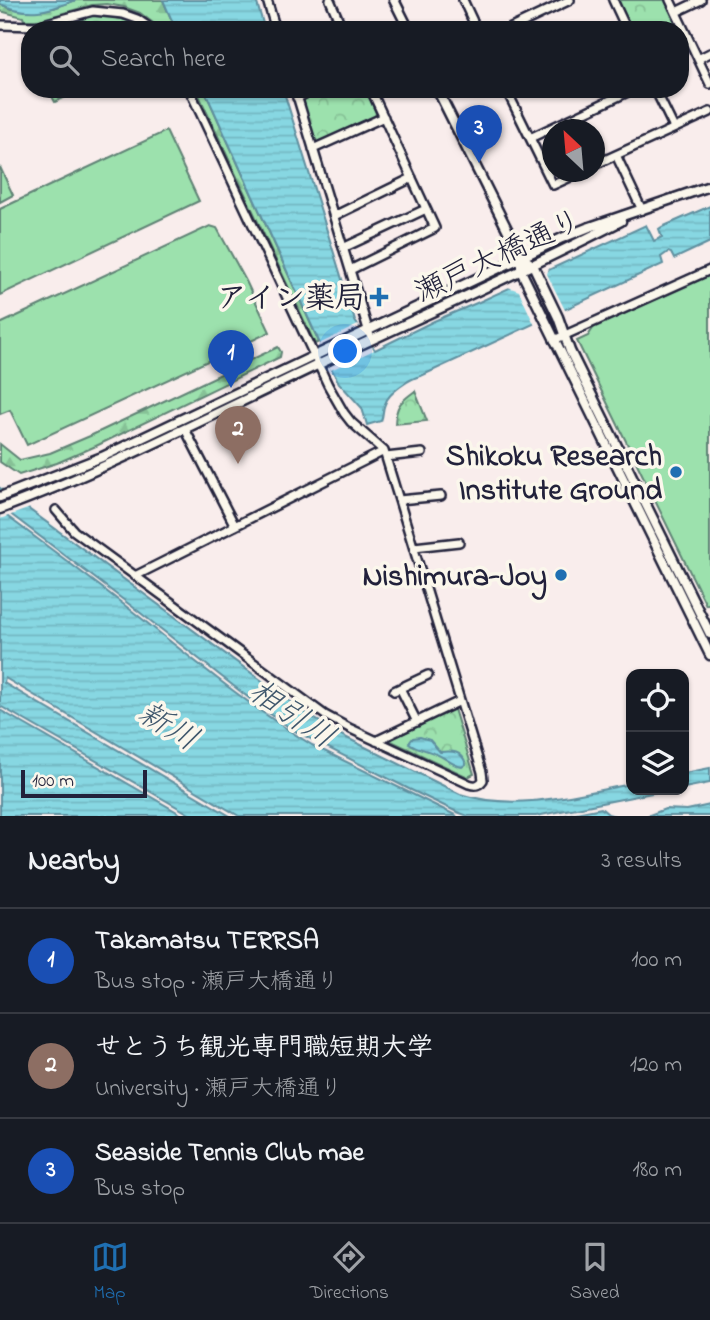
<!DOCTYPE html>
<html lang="en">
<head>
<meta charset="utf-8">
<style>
	:root { --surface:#171b24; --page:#20242c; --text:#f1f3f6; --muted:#9ea1a6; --line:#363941; --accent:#1f6fb2 }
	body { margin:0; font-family:"Indie Flower","Klee One",sans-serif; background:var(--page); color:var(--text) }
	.controls { position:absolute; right:21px; bottom:21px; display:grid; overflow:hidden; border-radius:14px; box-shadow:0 2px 5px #0004 }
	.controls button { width:63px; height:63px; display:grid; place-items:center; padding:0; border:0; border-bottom:2px solid var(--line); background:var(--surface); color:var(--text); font:35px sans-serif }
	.compass { position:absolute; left:542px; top:119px; width:63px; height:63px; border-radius:50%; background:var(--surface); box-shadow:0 2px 5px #0004; rotate:334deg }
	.scale { position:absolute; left:21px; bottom:18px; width:126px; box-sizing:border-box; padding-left:7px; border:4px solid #22223b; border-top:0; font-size:19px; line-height:24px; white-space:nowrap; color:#22223b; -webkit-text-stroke:5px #fbf7ec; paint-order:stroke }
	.you { position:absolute; left:346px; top:352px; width:24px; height:24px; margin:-18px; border:5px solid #fff; border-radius:50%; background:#1a73e8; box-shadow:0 0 0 10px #1a73e833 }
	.badge { display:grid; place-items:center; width:46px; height:46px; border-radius:50%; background:var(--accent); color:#fff; font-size:23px; font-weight:700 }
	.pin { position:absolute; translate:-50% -58px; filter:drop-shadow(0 2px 4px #0008) }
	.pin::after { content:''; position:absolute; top:37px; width:24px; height:21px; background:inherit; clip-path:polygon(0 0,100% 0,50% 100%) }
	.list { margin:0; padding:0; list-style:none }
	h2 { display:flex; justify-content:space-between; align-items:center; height:91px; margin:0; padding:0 28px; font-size:30px }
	h2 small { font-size:23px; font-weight:400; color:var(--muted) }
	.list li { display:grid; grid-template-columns:46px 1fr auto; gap:21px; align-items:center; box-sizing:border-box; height:105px; padding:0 28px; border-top:2px solid var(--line) }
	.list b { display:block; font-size:26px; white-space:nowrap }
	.list p { margin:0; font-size:23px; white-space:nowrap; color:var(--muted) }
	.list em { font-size:23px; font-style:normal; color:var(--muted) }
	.icon { flex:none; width:38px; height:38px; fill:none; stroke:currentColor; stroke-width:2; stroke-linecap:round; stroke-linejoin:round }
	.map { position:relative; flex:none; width:710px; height:816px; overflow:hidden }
	.search { position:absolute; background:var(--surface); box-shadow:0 2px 5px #0004; left:21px; right:21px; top:21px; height:77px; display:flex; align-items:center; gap:18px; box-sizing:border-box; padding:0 24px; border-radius:28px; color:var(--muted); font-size:26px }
	.sheet { height:406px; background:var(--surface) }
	nav { display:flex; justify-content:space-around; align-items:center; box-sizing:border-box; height:98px; border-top:2px solid var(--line); background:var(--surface); font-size:19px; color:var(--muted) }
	nav a { display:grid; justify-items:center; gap:4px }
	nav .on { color:var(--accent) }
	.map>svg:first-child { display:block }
	.grass { fill:#9ce1ad; stroke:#5f8274; stroke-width:2 }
	.forest { fill:url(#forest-firs); stroke:#5f8274; stroke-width:2 }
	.park { fill:url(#park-crowns); stroke:#5f8274; stroke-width:2 }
	.water { fill:url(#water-rules); stroke:#5f8f9f; stroke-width:2 }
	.pier { fill:#f9edec }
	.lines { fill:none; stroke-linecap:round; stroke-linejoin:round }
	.minor-casing { stroke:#22223b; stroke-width:12 }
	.tertiary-casing { stroke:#22223b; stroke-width:13 }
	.minor { stroke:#fbf7ec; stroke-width:7 }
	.tertiary { stroke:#fbf7ec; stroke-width:8 }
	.poi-dot { fill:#1f6fb2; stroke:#fbf7ec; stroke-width:2.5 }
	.labels { text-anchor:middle; stroke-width:7; stroke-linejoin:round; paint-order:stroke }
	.street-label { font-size:30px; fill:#22223b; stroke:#fbf7ec }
	.poi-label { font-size:30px; font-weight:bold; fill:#22223b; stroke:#fbf7ec; text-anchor:end }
	.water-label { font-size:32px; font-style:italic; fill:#40586d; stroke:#fbf7ec }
</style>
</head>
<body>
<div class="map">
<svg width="710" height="816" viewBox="0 0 710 816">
	<defs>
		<pattern id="forest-firs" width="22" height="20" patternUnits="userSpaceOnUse" patternTransform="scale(1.75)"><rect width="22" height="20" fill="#9ce1ad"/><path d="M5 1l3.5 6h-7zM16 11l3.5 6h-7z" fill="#86c196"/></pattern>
		<pattern id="park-crowns" width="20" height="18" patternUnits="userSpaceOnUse" patternTransform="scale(1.75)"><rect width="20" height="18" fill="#9ce1ad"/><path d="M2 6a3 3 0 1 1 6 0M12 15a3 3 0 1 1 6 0" fill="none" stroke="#86c196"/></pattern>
		<pattern id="water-rules" width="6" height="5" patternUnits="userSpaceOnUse" patternTransform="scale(1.75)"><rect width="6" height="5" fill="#87d7e2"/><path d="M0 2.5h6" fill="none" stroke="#74b8c3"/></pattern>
	</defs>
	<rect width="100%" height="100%" fill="#f9edec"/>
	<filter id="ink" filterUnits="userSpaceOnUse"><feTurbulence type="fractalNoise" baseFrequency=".0143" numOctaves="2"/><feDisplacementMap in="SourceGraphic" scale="14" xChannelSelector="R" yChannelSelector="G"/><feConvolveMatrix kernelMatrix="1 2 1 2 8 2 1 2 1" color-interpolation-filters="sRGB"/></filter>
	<g filter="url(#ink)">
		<path class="grass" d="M166 131 199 201 0 295V209Z
			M0 167 13 195 0 202Z
			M210 226 217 228 246 281 270 332 27 445 10 410 0 414V324Z
			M710 275V603L706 605 577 341 588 336 594 327Z"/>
		<path class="forest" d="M76 0H163L176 30H162L140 13 124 7 107 4 92 5 39 20H24L23 17 0 11V4L12 9 54 8Z
			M196 89H204L319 342 315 344Z
			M278 347 281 352 280 357 96 446 57 463 19 475 0 462V444L20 460 50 453 90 436Z"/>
		<path class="park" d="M617 0H667L685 41 680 43V30H631Z
			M94 15C114 16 130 19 147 30H40L59 26Z
			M48 89H83L55 102Z
			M322 89H366L376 113 375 117 319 143 314 141 302 104V98Z
			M415 391 427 421 395 424C396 405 400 402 415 391Z
			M454 709 474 774 468 777 389 740Z"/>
		<path class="water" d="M0 0H76C48 11 29 17 0 4Z
			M163 0H256L265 30H176Z
			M204 89H283L355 321 375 350 434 321 479 302 646 225 654 241 662 237 659 229 662 227 710 206V242L674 259 671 253 668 252 661 257 663 264 421 376C410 378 388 393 385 404 382 410 384 414 381 421L367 425 362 408 339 383 332 370Z
			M0 488 307 714 343 736 460 794C516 812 576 794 631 784V790H667L536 816H468L457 812 409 789 293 730 259 706 138 611 0 506Z
			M0 511C46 545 91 579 136 614 194 660 250 707 312 745L457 816H239L5 678 4 683 230 816H193L0 706Z
			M0 710 184 816H0Z
			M420 737 430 740 440 752C452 751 462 750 466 764L462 767C452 765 446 758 436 754 427 750 418 749 409 743L413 738Z
			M710 768V783L684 788V773Z
			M710 805V816H647L665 809 687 810Z
			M601 808 608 814 615 816H561Z"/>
		<path class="pier" d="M549 268 547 274 566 312 535 326 519 291 508 287Z
			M358 325 374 350 331 370 319 344Z
			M19 497 33 507 0 519V505Z"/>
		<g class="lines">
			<g class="minor-casing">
				<path id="minor" d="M267 0 276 30
					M330 0 343 30
					M463 0 477 30
					M613 0 627 30
					M670 0 710 84
					M676 12 701 0
					M0 25 36 26 93 11 123 14 137 19 153 30
					M507 30 570 0
					M698 59 710 53
					M295 89 370 336
					M506 89 553 185 581 172
					M655 89 674 128
					M297 98 315 89
					M530 138 634 89
					M313 149 384 117
					M616 155 642 210
					M594 165 710 112
					M334 216 412 178
					M343 248 426 209
					M350 270 435 228 372 92
					M554 340 710 270
					M185 429 235 526
					M386 457 422 453
					M399 500 441 496
					M56 510 74 531 325 715 351 729 469 784C475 786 479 786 483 780L482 772 384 451 351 422 344 413 328 385 189 89
					M414 547 459 542
					M135 576 384 451
					M400 688 417 722
					M394 691 428 675
					M376 741 460 701"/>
			</g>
			<g class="tertiary-casing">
				<path id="tertiary" d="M394 0 409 30
					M437 89 521 257V271L710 655
					M521 257 533 265 558 317 570 351 710 634
					M0 497 102 457 562 238 587 228 710 186
					M0 509C113 467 219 411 328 360 426 314 525 271 621 221"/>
			</g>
			<use href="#minor" class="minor"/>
			<use href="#tertiary" class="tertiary"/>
		</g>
	</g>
	<g class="poi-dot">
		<path d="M375.5 286.5h7v7h7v7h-7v7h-7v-7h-7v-7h7z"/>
		<circle cx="676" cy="472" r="7"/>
		<circle cx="561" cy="575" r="7"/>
	</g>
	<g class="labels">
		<g class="street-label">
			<text transform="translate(498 255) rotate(-25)" y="10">瀬戸大橋通り</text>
		</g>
		<g class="poi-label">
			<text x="365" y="307">アイン薬局</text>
			<text x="662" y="465">Shikoku Research<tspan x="662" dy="34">Institute Ground</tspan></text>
			<text x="547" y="585">Nishimura-Joy</text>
		</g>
		<g class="water-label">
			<text transform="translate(293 713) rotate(34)" y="11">相引川</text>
			<text transform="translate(169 725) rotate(31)" y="11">新川</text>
		</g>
	</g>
</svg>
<div class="controls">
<button><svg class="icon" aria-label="locate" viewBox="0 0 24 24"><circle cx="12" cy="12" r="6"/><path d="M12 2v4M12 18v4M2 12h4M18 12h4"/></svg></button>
<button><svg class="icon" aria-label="layers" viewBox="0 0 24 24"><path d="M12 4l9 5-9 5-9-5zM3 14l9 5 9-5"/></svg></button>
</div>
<svg class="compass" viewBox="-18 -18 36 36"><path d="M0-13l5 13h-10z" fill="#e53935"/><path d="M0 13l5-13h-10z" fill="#9ea1a6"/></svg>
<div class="scale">100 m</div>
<div class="you"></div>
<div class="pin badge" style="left:231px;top:388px;background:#1a4fb4">1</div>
<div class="pin badge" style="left:238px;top:464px;background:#8d6e63">2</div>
<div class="pin badge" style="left:479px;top:163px;background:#1a4fb4">3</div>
<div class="search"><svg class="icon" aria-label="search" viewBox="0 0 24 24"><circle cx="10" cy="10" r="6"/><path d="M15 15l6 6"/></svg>Search here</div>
</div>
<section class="sheet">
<h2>Nearby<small>3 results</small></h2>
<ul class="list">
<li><span class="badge" style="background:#1a4fb4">1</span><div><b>Takamatsu TERRSA</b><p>Bus stop · 瀬戸大橋通り</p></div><em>100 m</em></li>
<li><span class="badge" style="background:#8d6e63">2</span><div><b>せとうち観光専門職短期大学</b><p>University · 瀬戸大橋通り</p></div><em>120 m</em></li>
<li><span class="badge" style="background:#1a4fb4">3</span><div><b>Seaside Tennis Club mae</b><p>Bus stop</p></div><em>180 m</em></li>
</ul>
</section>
<nav>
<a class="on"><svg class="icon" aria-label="map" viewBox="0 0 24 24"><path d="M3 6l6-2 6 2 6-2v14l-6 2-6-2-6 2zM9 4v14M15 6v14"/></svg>Map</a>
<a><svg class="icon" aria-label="directions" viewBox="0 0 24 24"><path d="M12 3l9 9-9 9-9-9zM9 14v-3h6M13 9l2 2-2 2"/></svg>Directions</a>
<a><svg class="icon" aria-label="saved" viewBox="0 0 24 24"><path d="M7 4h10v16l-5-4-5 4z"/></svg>Saved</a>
</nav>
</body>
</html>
